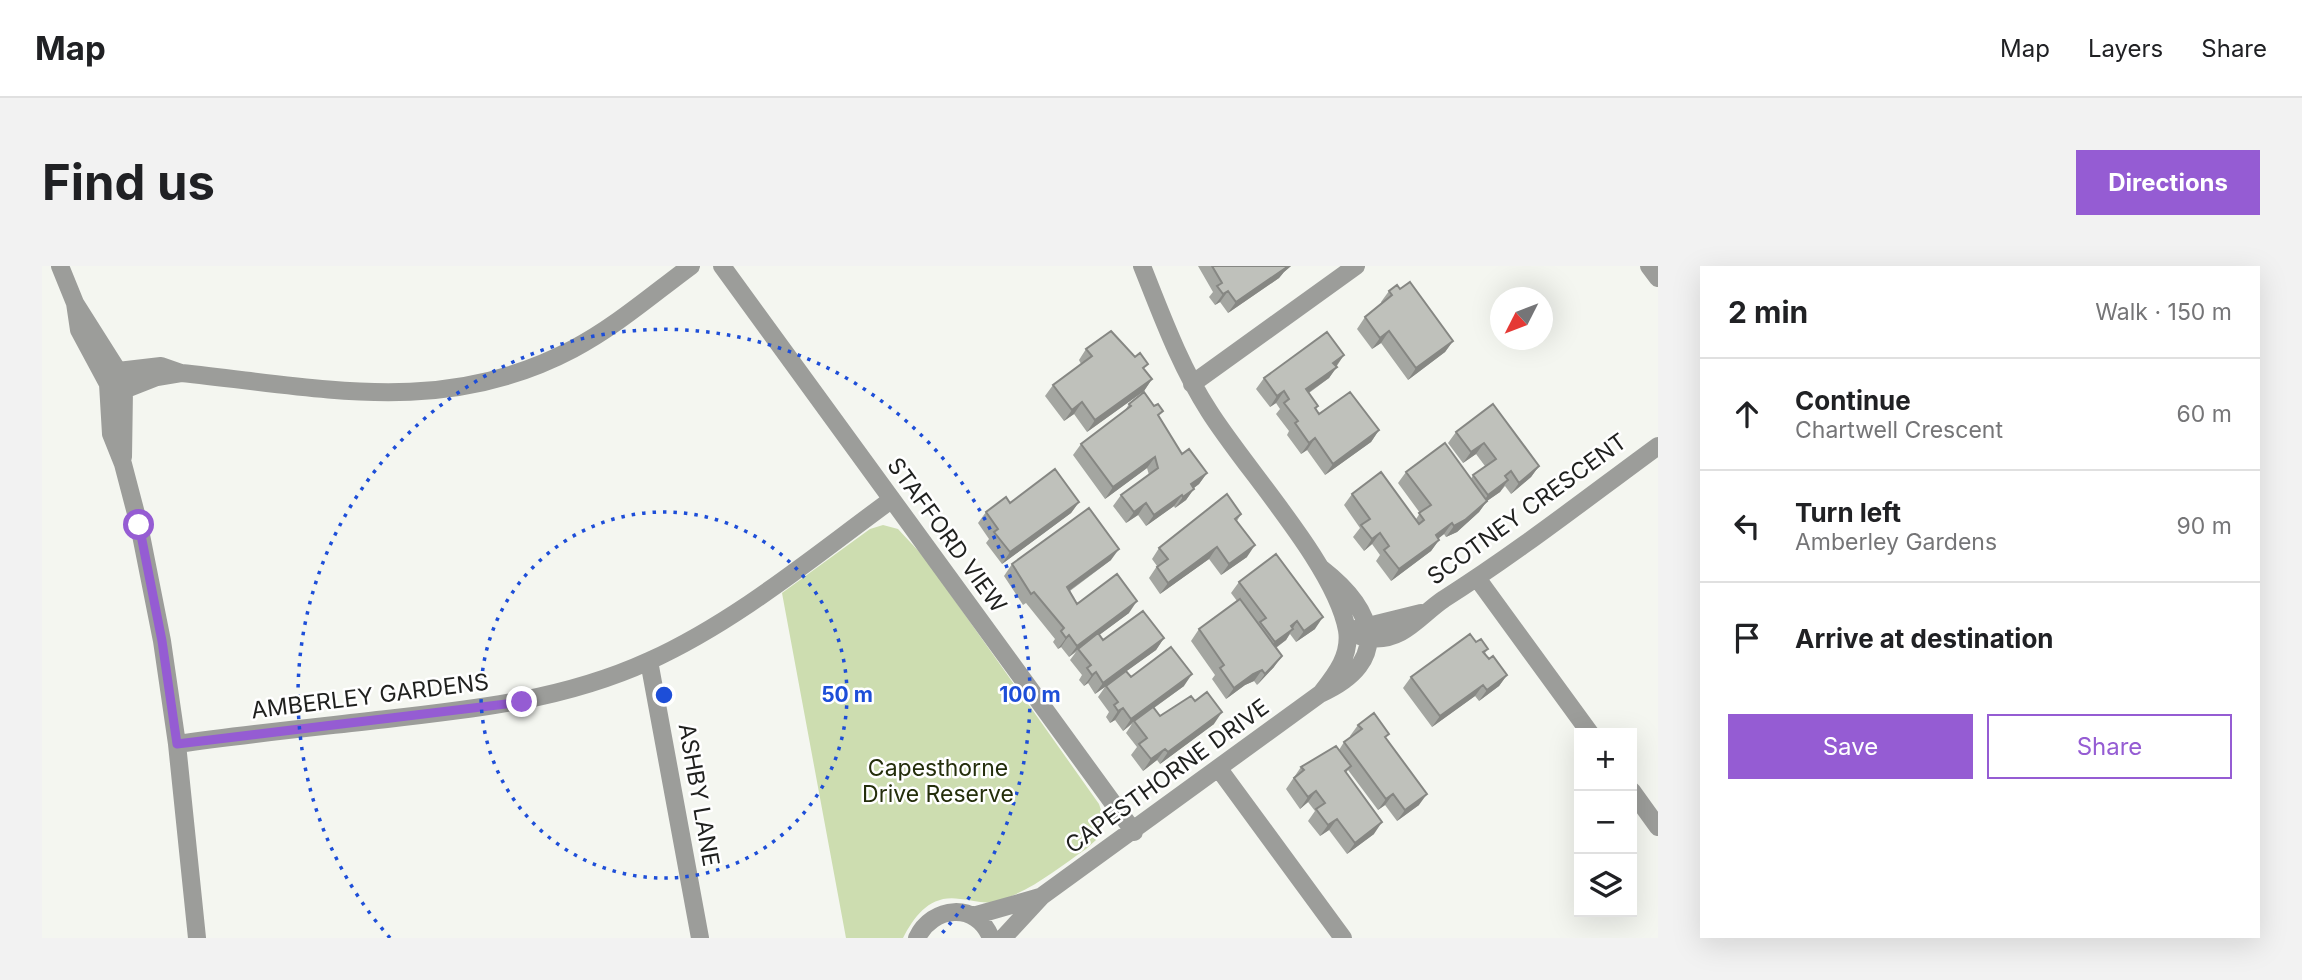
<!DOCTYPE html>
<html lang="en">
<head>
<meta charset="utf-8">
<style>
	:root { --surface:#fff; --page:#f2f2f2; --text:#202124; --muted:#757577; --line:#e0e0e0; --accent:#955cd3 }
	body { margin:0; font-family:Inter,sans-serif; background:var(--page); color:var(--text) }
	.controls { position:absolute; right:21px; bottom:21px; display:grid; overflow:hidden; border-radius:0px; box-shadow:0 7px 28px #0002 }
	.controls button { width:63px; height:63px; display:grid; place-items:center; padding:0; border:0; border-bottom:2px solid var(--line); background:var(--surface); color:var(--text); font:35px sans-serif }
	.compass { position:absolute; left:1448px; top:21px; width:63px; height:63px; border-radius:50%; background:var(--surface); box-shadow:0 7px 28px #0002; rotate:228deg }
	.stop { position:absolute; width:21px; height:21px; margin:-16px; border:5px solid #955cd3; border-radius:50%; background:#fff }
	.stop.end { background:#955cd3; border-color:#fff; box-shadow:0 2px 7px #0008 }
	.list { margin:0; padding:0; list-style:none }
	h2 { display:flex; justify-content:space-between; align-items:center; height:91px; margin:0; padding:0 28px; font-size:30px }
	h2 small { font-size:23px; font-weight:400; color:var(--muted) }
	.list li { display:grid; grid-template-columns:46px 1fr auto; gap:21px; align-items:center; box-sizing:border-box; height:112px; padding:0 28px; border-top:2px solid var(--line) }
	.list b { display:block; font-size:26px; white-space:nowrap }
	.list p { margin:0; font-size:23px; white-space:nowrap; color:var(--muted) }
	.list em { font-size:23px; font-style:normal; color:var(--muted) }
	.actions { display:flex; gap:14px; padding:21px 28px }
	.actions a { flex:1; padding:16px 0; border:2px solid var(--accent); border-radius:0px; text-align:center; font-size:24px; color:var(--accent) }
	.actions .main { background:var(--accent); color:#fff }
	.icon { flex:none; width:38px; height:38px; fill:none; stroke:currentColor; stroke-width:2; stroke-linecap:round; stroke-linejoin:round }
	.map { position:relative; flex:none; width:1616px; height:672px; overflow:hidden; border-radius:0px }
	header { display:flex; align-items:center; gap:42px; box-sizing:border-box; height:98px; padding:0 35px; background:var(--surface); border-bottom:2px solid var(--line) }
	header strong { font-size:33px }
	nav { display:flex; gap:38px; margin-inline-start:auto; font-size:24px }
	.intro { display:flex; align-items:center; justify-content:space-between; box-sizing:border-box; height:168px; padding:0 42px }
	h1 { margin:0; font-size:49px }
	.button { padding:18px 32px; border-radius:0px; background:var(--accent); color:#fff; font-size:24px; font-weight:700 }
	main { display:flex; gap:42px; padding:0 42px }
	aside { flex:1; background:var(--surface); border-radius:0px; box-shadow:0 7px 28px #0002 }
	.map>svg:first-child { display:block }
	.green { fill:#cdddb0 }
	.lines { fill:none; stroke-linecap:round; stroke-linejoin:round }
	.minor { stroke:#9c9d9a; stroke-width:18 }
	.wall { fill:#a4a6a1 }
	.shaded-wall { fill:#868783 }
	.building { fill:#bfc1bb; stroke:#868783; stroke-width:2 }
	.route { stroke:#955cd3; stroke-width:9 }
	.ring { fill:none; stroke:#1d4ed8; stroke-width:3.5; stroke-dasharray:3.5 7 }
	.labels { text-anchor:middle; stroke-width:5; stroke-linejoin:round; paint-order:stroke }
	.street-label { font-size:23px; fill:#1f201e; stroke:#fff }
	.park-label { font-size:23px; fill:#242e0b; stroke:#fff }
	.centre { fill:#1d4ed8; stroke:#fff; stroke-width:3.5 }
	.ring-label { font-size:21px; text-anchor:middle; font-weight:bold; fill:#1d4ed8; stroke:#fff; stroke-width:5; stroke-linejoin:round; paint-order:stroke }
</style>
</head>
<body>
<header>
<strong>Map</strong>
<nav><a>Map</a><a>Layers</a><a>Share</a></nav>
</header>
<div class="intro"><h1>Find us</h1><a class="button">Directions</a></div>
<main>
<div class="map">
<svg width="1616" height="672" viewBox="0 0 1616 672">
	<rect width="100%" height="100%" fill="#f4f6f0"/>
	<path class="green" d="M841 259 856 263 882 291 1057 538 1063 556 1054 574 1044 583C1016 602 988 626 955 635 943 639 931 634 918 633 889 628 873 649 861 672H804L740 327 828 263Z"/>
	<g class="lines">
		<path class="minor" d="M18 0 33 37 76 105 82 124 81 191
			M680 0 1092 566
			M1100 0C1120 50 1138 100 1167 145 1204 204 1293 299 1305 364 1309 389 1294 408 1280 426
			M1607 0 1616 12
			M33 37 37 64 66 118 69 168 81 198 97 259 120 375 135 478 155 672
			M139 107 115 111 82 124 66 118 76 105 119 100 139 107C277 121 401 152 531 83 573 61 611 28 649 0
			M1150 118 1314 0
			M1435 312 1548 467
			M1314 363 1379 347
			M1318 370C1332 374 1346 373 1359 366 1374 358 1387 343 1402 333 1476 286 1545 232 1616 180
			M607 395 658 672
			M135 478C205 468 275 461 345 453 435 443 524 433 607 395 695 355 771 291 849 234
			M1177 503 1301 672
			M1590 525 1616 561
			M931 650 998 631
			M875 672C890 640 935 635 949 672
			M961 672 1000 630 1278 428C1352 395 1332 343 1279 302"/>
	</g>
	<path class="wall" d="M1156 0H1249L1242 6 1237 12 1186 47 1178 36 1173 39 1167 31 1171 26Z
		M1358 23 1411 75 1403 86 1366 114 1339 77 1330 83 1315 63 1323 51 1340 38 1339 36 1347 25Z
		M1044 83 1102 103 1110 113 1102 125 1045 166 1032 148 1022 155 1003 130 1011 119 1039 98 1037 94Z
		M1302 89 1287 112 1267 127 1276 140 1274 143 1277 148 1337 164 1329 176 1283 209 1265 184 1259 188 1245 169 1247 165 1234 148 1238 143 1234 137 1228 141 1214 123 1222 112Z
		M1087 138 1117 151 1140 188 1165 207 1157 218 1152 222 1144 234 1133 242 1132 240 1104 260 1096 249 1084 257 1071 240 1079 229 1107 209 1105 202 1063 233 1031 189 1039 178 1082 146Z
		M1414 166 1497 200 1489 211 1469 228 1463 220 1458 226 1445 235 1437 246 1415 266 1404 271 1402 268 1396 273 1397 274 1389 285 1349 315 1334 295 1338 289 1330 278 1322 285 1311 271 1318 262 1302 239 1310 228 1374 253 1378 247 1356 217 1364 206 1429 213 1431 209 1443 200 1434 188 1421 197 1406 177Z
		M1037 236 1029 247 960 298 944 277 947 273 936 257 944 246 968 237Z
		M1199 248 1195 255 1205 291 1179 309 1167 293 1118 328 1107 312 1115 300 1110 293 1117 282Z
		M1069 294 1028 325 1035 338 1087 347 1057 369 1061 374 1122 372 1114 384 1084 405 1089 411 1142 420 1112 442 1118 450 1172 458 1118 498 1115 494 1101 505 1089 489 1095 481 1084 467 1090 458 1081 465 1073 454 1068 457 1064 451 1067 446 1056 431 1063 421 1053 428 1046 417 1042 420 1037 414 1040 409 1028 394 1034 386 1027 391 1019 381 1016 383 1011 376 1013 373 984 337 981 339 962 310 970 298Z
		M1197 316 1273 363 1254 376 1248 368 1244 374 1234 382 1232 401 1215 419 1212 415 1203 419 1184 433 1170 413 1173 409 1149 375 1157 363 1195 335 1189 327Z
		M1434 376 1446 383 1443 387 1447 393 1465 409 1457 420 1437 435 1433 430 1390 461 1361 422 1369 411Z
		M1316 459 1344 472 1377 539 1355 555 1343 539 1336 544 1306 504 1304 507 1332 568 1305 588 1287 564 1278 570 1266 555 1273 545 1266 536 1258 543 1244 523 1259 501 1297 484 1302 476 1309 471 1308 470Z"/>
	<path class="shaded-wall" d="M1243 0H1249L1242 6 1237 12 1186 47 1194 36Z
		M1186 25 1178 36 1173 39 1181 28Z
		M1347 65 1339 77 1330 83 1338 72Z
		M1411 75 1403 86 1366 114 1374 102Z
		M1302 89 1294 100 1291 97Z
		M1295 101 1287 112 1256 134 1264 123Z
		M1110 113 1102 125 1045 166 1053 154Z
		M1242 125 1234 137 1228 141 1235 130Z
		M1040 136 1032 148 1022 155 1030 144Z
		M1337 164 1329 176 1283 209 1291 198Z
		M1273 172 1265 184 1259 188 1267 177Z
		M1442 177 1434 188 1421 197 1429 186Z
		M1113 191 1105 202 1063 233 1071 221Z
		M1497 200 1489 211 1469 228 1477 217Z
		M1165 207 1157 218 1141 230 1149 218Z
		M1466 214 1458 226 1445 235 1437 246 1415 266 1404 271 1412 260 1438 240 1446 229Z
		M1152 223 1144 234 1133 242 1141 231Z
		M1140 229 1132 240 1104 260 1112 249Z
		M1037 236 1029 247 960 298 968 286Z
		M1104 237 1096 249 1084 257 1092 246Z
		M1410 257 1402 268 1386 280 1394 269Z
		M1338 267 1330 278 1322 285 1330 273Z
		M1397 274 1389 285 1349 315 1357 303Z
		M1213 279 1205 291 1179 309 1187 298Z
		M1175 281 1167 293 1118 328 1126 317Z
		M1077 283 1069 294 1017 332 1025 321Z
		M1095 335 1087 347 1037 384 1036 383 1027 391 1035 380Z
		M1281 351 1273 363 1254 376 1262 365Z
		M1255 355 1244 374 1225 388 1233 376Z
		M1027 369 1019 381 1016 383 1024 372Z
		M1122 372 1114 384 1053 428 1061 417Z
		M1240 390 1232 401 1215 419 1223 408Z
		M1220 404 1212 415 1203 419 1184 433 1192 422 1211 408Z
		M1054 406 1046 417 1042 420 1050 409Z
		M1150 408 1142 420 1092 456V455L1081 465 1089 453Z
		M1465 409 1457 420 1437 435 1445 424Z
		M1441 419 1433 430 1390 461 1398 450Z
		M1081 442 1073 454 1068 457 1076 445Z
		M1180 446 1172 458 1118 498 1126 486Z
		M1123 483 1115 494 1101 505 1109 493Z
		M1274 525 1266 536 1258 543 1266 531Z
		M1351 528 1343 539 1336 544 1344 533Z
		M1385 528 1377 539 1355 555 1363 544Z
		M1295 553 1287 564 1278 570 1286 559Z
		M1340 556 1332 568 1305 588 1313 577Z"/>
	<path class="building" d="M1170 0H1245V1L1194 36 1186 25 1181 28 1175 20 1180 17Z
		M1368 16 1411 75 1374 102 1347 65 1338 72 1323 51 1350 29 1347 25 1355 19 1358 23Z
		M1069 65 1093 91 1098 87 1106 98 1101 102 1110 113 1053 154 1040 136 1030 144 1011 119 1050 90 1044 83Z
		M1285 66 1302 89 1291 97 1295 101 1264 123 1276 140 1273 142 1277 148 1308 126 1337 164 1291 198 1273 172 1267 177 1253 157 1256 155 1242 137 1247 133 1242 125 1235 130 1222 112Z
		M1102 126 1112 140 1116 138 1121 145 1116 149 1140 188 1147 183 1165 207 1149 218 1152 223 1141 231 1140 229 1112 249 1104 237 1092 246 1079 229 1116 202 1113 191 1071 221 1039 178 1089 140 1087 138Z
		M1451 138 1497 200 1477 217 1469 205 1463 210 1466 214 1446 229 1431 209 1454 193 1442 177 1429 186 1414 166Z
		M1403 177 1445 235 1423 254 1412 260 1410 257 1394 269 1397 274 1357 303 1342 284 1347 280 1338 267 1330 273 1319 259 1328 253 1310 228 1339 206 1377 258 1382 254 1377 247 1389 239 1364 206Z
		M1013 203 1037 236 968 286 952 266 956 263 944 246 964 231 968 237Z
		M1185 228 1199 248 1193 253 1213 279 1187 298 1175 281 1126 317 1115 301 1126 293 1117 282Z
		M1047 242 1077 283 1025 321 1035 338 1075 308 1095 335 1035 380 1027 369 1024 372 1019 365 1022 362 992 326 989 328 970 298Z
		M1234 288 1281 351 1262 365 1255 355 1249 360 1251 363 1233 376 1218 356 1224 352 1197 316Z
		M1198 333 1240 390 1223 408 1220 404 1211 408 1192 422 1178 402 1182 399 1157 363Z
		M1101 345 1122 372 1061 417 1054 406 1050 409 1045 402 1049 399 1036 383 1056 367 1061 374Z
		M1428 368 1434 376 1439 373 1446 383 1441 386 1447 393 1451 390 1465 409 1445 424 1441 419 1398 450 1369 411Z
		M1129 381 1150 408 1089 453 1081 442 1076 445 1072 439 1076 436 1064 420 1084 405 1089 411Z
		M1165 426 1180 446 1126 486 1123 483 1109 493 1097 478 1105 472 1092 455 1111 441 1118 450 1149 430 1153 435Z
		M1332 447 1347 468 1343 471 1385 528 1363 544 1351 528 1344 533 1302 476 1320 463 1316 459Z
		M1294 480 1309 500 1303 505 1340 556 1313 577 1295 553 1286 559 1274 543 1283 537 1274 525 1266 531 1252 512 1262 504 1259 501Z"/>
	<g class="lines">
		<path class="route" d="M97 259 120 375 135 478 480 436"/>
	</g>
	<g class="ring">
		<circle cx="622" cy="429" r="183"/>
		<path d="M348 672A366 366 0 1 1 896 672"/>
	</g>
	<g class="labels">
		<g class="street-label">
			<text transform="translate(1485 243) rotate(-36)" y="8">SCOTNEY CRESCENT</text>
			<text transform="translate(905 269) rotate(54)" y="8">STAFFORD VIEW</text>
			<text transform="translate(328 430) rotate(-7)" y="8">AMBERLEY GARDENS</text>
			<text transform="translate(1125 510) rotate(-36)" y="8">CAPESTHORNE DRIVE</text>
			<text transform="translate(657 529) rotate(80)" y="8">ASHBY LANE</text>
		</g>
		<g class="park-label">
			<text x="896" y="510">Capesthorne<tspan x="896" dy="26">Drive Reserve</tspan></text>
		</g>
	</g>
	<circle cx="622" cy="429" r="10" class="centre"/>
	<g class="ring-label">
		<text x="805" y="436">50 m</text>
		<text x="988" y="436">100 m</text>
	</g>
</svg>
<div class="controls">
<button>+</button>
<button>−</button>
<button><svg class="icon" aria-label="layers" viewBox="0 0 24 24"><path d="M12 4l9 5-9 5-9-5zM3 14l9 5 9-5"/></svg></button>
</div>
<svg class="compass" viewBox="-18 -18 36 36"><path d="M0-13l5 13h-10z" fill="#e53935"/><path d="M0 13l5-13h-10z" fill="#757577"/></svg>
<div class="stop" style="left:97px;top:259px"></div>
<div class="stop end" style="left:480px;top:436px"></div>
</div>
<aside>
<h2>2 min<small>Walk · 150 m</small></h2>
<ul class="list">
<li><svg class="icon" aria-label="ahead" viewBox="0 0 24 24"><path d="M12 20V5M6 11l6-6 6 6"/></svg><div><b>Continue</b><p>Chartwell Crescent</p></div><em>60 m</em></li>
<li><svg class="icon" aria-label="left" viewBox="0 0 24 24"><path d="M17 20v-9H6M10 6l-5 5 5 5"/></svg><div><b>Turn left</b><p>Amberley Gardens</p></div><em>90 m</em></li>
<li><svg class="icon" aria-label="arrive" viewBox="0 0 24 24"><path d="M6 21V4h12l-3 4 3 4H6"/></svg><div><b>Arrive at destination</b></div></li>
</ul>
<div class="actions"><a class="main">Save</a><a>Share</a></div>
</aside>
</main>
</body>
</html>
